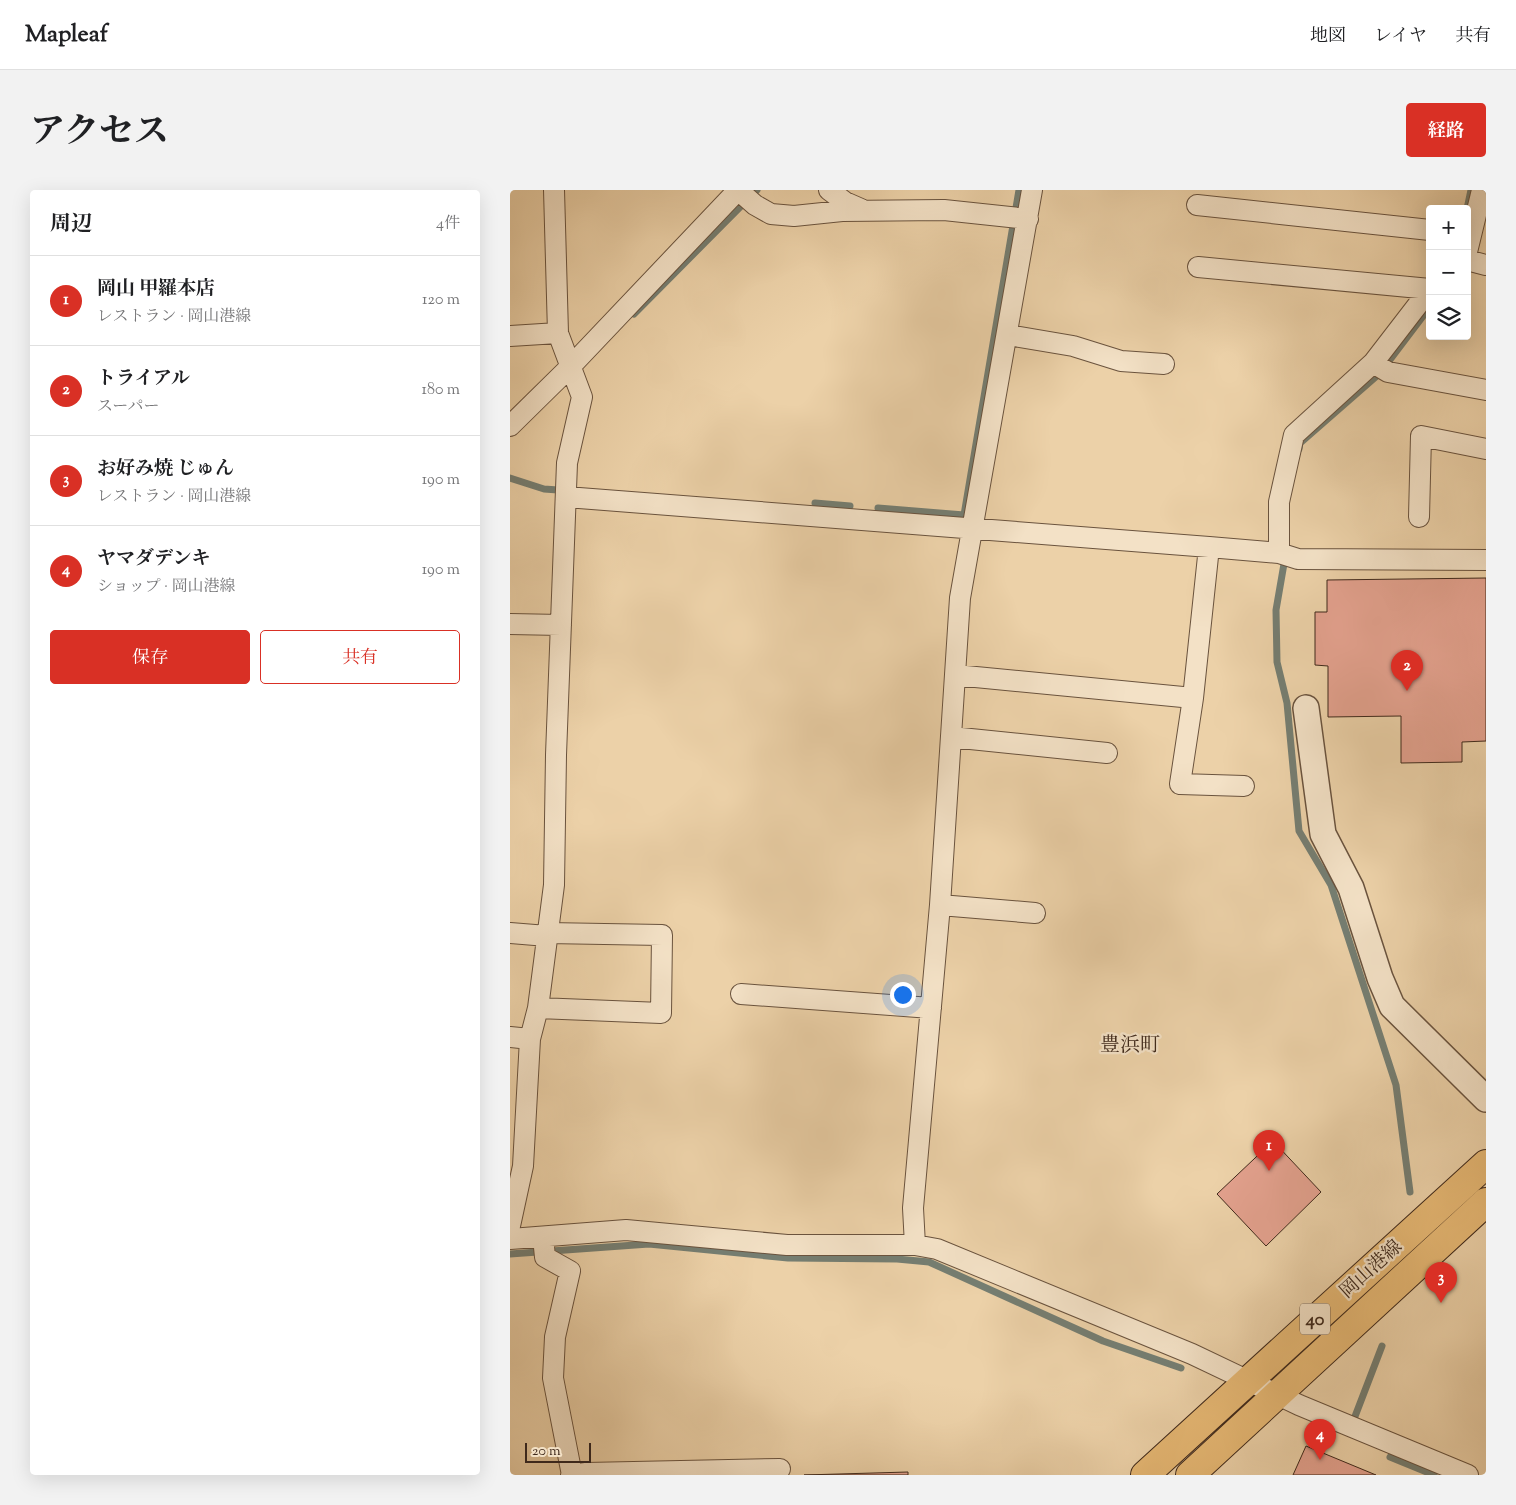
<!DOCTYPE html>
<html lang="ja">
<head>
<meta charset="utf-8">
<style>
	:root { --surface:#fff; --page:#f2f2f2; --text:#202124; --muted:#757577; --line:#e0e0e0; --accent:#d93025 }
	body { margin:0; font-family:"Sorts Mill Goudy","Noto Serif JP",serif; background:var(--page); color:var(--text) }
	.controls { position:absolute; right:15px; top:15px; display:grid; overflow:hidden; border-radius:5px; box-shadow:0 5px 20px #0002 }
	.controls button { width:45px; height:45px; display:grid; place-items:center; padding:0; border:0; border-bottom:1px solid var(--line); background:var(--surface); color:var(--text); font:25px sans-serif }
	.scale { position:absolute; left:15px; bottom:12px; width:66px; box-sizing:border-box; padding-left:5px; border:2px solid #3f291b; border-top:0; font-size:14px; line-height:18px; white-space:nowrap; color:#3f291b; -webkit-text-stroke:4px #f3e1c6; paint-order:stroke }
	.you { position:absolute; left:392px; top:804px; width:18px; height:18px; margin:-12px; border:4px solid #fff; border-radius:50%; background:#1a73e8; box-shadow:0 0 0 8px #1a73e833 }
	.badge { display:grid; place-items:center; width:32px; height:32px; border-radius:50%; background:var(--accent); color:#fff; font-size:16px; font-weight:700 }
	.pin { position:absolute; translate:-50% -41px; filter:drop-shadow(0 1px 2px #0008) }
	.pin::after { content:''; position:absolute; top:26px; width:18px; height:15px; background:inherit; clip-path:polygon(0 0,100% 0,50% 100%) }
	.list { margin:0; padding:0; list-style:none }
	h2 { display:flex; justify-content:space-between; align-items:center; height:65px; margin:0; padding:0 20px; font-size:21px }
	h2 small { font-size:16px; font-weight:400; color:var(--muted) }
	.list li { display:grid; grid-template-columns:32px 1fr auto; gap:15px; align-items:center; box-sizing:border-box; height:90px; padding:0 20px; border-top:1px solid var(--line) }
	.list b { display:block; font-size:19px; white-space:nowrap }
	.list p { margin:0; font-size:16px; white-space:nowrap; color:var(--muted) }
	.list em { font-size:16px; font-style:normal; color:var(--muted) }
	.actions { display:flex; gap:10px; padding:15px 20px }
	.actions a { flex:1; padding:11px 0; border:1px solid var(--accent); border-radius:5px; text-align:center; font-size:18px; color:var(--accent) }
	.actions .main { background:var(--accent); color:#fff }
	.icon { flex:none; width:28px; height:28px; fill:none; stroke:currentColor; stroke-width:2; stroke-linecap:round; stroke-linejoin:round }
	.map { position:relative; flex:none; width:976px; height:1285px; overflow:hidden; border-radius:5px }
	header { display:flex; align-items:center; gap:30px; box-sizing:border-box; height:70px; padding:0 25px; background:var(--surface); border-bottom:1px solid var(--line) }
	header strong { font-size:24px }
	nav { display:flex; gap:28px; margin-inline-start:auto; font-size:18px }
	.intro { display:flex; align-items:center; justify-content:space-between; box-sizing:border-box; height:120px; padding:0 30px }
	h1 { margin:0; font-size:35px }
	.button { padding:12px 22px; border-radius:5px; background:var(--accent); color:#fff; font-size:18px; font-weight:700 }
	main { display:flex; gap:30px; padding:0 30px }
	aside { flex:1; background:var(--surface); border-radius:5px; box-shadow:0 5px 20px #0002 }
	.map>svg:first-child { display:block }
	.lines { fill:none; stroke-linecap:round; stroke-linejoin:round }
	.stream { stroke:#757e72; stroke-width:7 }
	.building { fill:#e3a18e; stroke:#3f291b }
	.minor-casing { stroke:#6a533e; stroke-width:22 }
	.tertiary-casing { stroke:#6a533e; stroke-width:28 }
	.primary-casing { stroke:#3f291b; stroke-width:30 }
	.minor { stroke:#f3e1c6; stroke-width:20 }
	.tertiary { stroke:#f3e1c6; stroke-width:25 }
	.primary { stroke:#e6b874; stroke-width:28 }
	.labels { text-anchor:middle; stroke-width:4.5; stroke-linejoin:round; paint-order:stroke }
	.shield { fill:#f3e1c6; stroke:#75604e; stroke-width:1 }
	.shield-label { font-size:18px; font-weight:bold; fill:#3f291b }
	.street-label { font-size:19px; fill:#3f291b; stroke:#f3e1c6 }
	.neighbourhood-label { font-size:20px; fill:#3f291b; stroke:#f3e1c6 }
</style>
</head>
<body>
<header>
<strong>Mapleaf</strong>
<nav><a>地図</a><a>レイヤ</a><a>共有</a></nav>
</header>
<div class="intro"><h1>アクセス</h1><a class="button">経路</a></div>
<main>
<aside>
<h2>周辺<small>4件</small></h2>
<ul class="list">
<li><span class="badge">1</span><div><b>岡山 甲羅本店</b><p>レストラン · 岡山港線</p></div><em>120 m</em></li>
<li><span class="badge">2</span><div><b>トライアル</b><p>スーパー</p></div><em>180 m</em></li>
<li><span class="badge">3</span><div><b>お好み焼 じゅん</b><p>レストラン · 岡山港線</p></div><em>190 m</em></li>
<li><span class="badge">4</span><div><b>ヤマダデンキ</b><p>ショップ · 岡山港線</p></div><em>190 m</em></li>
</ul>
<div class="actions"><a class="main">保存</a><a>共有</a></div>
</aside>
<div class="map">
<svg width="976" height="1285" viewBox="0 0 976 1285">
	<rect width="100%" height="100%" fill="#ecd1a8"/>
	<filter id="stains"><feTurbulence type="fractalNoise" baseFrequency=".004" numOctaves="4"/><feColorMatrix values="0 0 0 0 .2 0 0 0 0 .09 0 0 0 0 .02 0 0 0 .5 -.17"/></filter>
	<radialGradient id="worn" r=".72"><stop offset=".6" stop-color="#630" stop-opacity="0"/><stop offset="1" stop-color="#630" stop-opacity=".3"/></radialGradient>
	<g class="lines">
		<path class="stream" d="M957 19 961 0
			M124 124 247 0
			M789 259 790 253 870 183 920 117
			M0 288 34 299 48 300
			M305 313 340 316
			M368 318 454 325 509 0
			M775 368 766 420 767 472 777 513 789 641 821 695 886 895 900 1002
			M0 1064 139 1054 278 1068 387 1069 419 1072 593 1151 671 1178
			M844 1229 872 1156
			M880 1267 924 1285"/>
	</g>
	<path class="building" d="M976 388V551L952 552V572L891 573V526L818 527V476L805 475V422H817V390Z
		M763 951 811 1002 756 1056 707 1004Z
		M796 1256 866 1285H783Z
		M398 1282V1285H294Z"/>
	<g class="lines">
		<g class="minor-casing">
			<path id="minor" d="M228 0 245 15 261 24 284 26 332 21 434 20 518 29
				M319 0 335 12 351 19
				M687 15 920 40
				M957 62 972 0
				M957 70 976 75
				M688 77 920 99
				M498 145 563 156 611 171 654 174
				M0 146 48 143
				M863 173 878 182 976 200
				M0 236 60 177 228 0
				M56 307 699 357 683 508 670 594 734 596
				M909 327 911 246 976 259
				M699 357 769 363 788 369 976 370
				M769 363V312L784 245 863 173 920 99
				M0 434 51 435
				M445 485 683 508
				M441 547 597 563
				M430 715 525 723
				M0 743 37 746
				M231 804 421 818
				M28 818 151 823 152 745 37 743
				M0 847 20 849
				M0 1036 13 976 20 849 28 818 44 695 46 565 57 273 72 207 48 143 44 0
				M33 1047 35 1067 60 1081 45 1147 43 1188 62 1285
				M0 1049 116 1040 277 1055H405L427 1059 682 1164 789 1215 958 1285
				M405 1055 403 1018 430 715 450 408 522 0
				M61 1285 76 1283 270 1279"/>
		</g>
		<g class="tertiary-casing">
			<path id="tertiary" d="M796 518 813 644 841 698 870 788 882 816 976 909"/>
		</g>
		<g class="primary-casing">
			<path id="primary" d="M635 1285 976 974
				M680 1285 976 1012"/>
		</g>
		<use href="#minor" class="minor"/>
		<use href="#tertiary" class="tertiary"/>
		<use href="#primary" class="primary"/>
	</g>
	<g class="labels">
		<rect class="shield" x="790" y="1113.5" width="30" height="31" rx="4"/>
		<g class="shield-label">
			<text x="805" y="1135">40</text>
		</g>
		<g class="street-label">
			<text transform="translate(860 1078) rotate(-42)" y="7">岡山港線</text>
		</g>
		<g class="neighbourhood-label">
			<text x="620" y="861">豊浜町</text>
		</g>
	</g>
	<rect width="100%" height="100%" filter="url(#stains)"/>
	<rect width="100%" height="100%" fill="url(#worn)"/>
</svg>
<div class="controls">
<button>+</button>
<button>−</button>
<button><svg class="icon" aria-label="layers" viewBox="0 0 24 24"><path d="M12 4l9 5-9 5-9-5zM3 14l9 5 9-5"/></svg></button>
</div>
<div class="scale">20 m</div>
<div class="you"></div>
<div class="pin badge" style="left:759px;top:981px">1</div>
<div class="pin badge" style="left:897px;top:501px">2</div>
<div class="pin badge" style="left:931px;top:1113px">3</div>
<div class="pin badge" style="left:810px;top:1270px">4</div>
</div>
</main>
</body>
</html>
